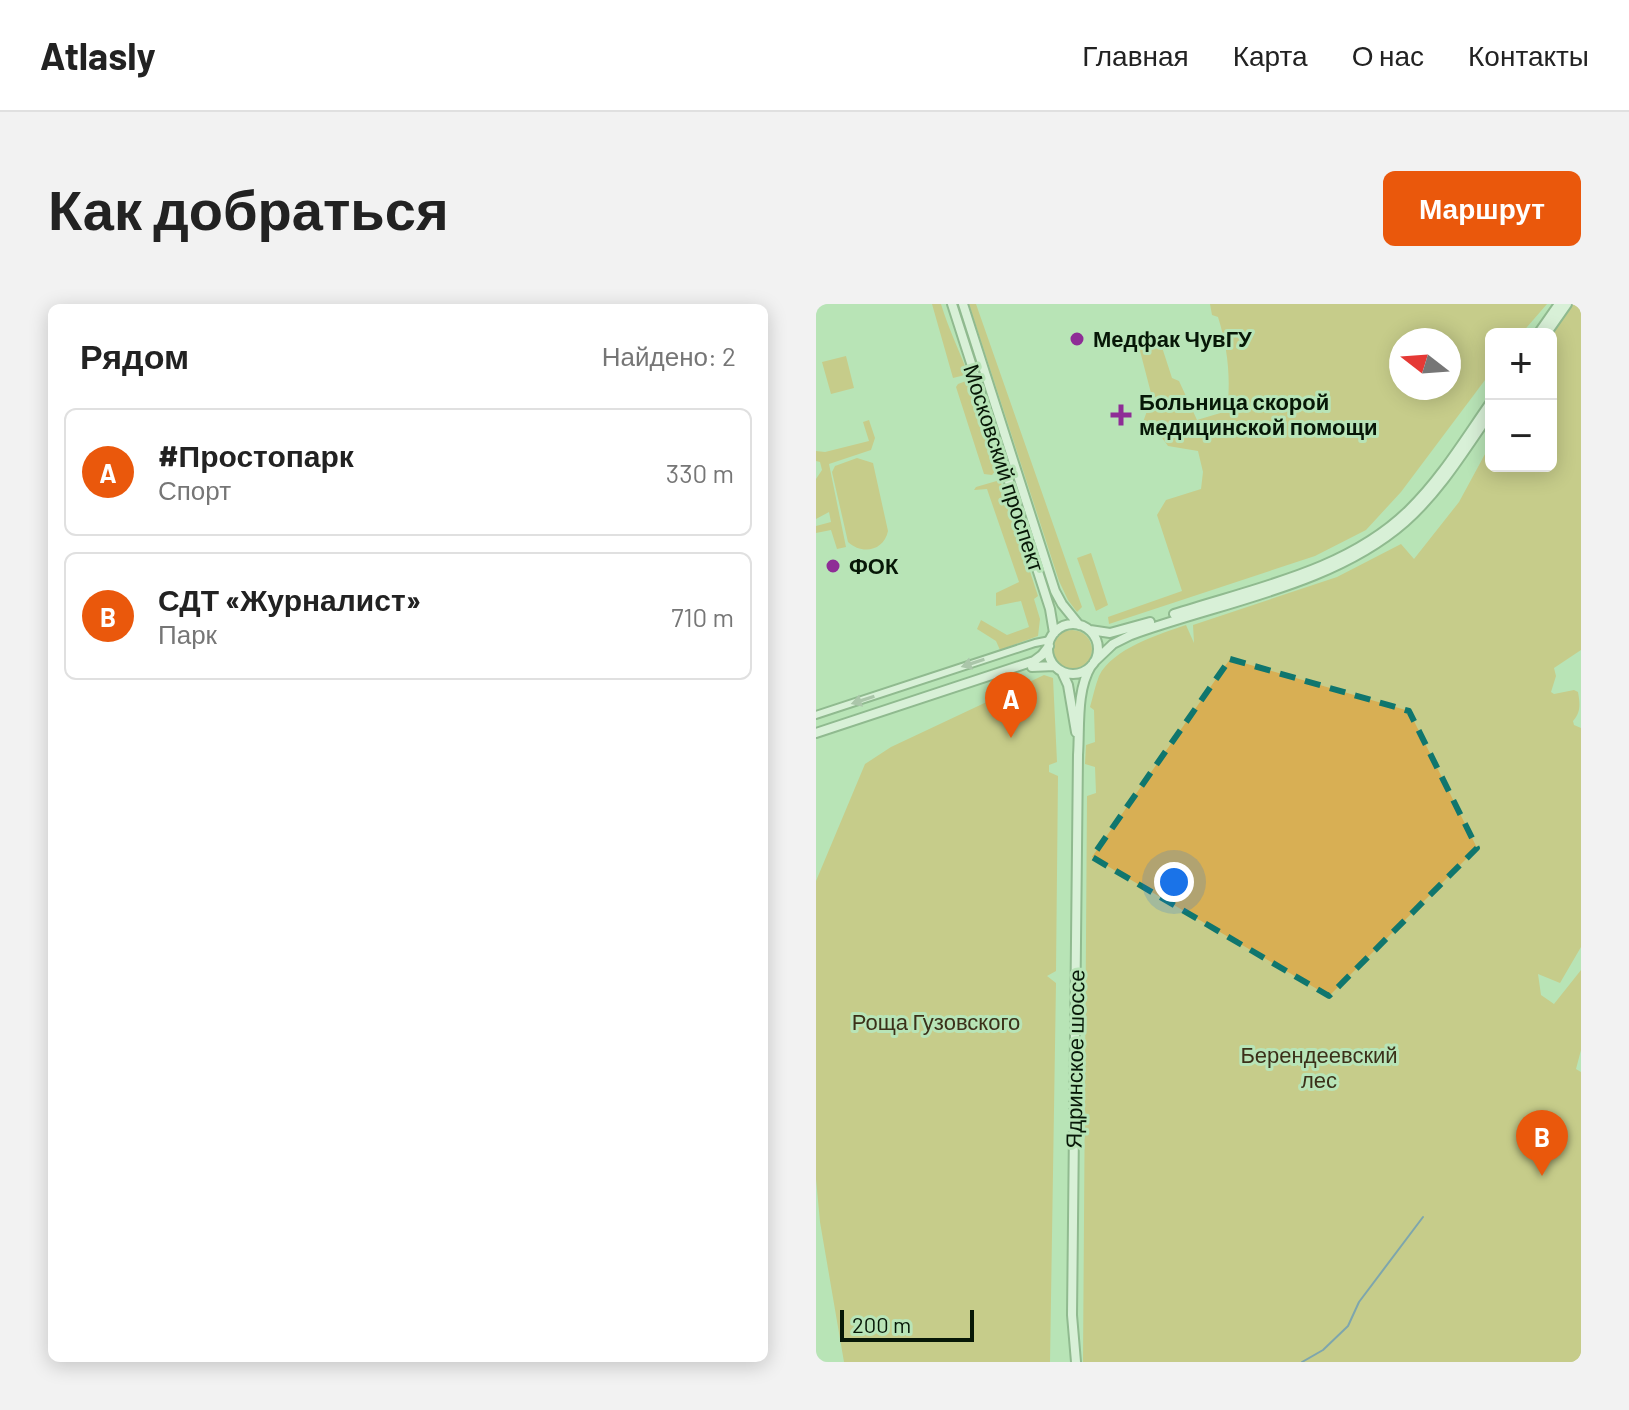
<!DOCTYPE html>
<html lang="ru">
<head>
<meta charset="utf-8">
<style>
	:root { --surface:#fff; --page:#f2f2f2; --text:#222; --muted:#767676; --line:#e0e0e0; --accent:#ea580c }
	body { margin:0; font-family:Barlow,sans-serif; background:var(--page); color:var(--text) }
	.controls { position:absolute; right:24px; top:24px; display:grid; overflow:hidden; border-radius:12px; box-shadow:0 4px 20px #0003 }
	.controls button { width:72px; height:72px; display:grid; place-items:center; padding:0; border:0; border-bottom:2px solid var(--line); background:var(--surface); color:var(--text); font:40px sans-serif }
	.compass { position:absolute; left:573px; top:24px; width:72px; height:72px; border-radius:50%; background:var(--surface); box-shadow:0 4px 20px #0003; rotate:287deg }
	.scale { position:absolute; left:24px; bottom:20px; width:134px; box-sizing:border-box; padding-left:8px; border:4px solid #071707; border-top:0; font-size:22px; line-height:28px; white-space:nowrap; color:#071707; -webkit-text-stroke:6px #b8e4b7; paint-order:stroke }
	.you { position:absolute; left:358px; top:578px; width:28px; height:28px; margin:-20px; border:6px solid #fff; border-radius:50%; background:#1a73e8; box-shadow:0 0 0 12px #1a73e833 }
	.badge { display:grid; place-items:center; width:52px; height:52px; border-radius:50%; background:var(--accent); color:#fff; font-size:26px; font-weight:700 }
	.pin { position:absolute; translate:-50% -66px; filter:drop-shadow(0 2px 4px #0008) }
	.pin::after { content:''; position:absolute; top:42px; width:28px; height:24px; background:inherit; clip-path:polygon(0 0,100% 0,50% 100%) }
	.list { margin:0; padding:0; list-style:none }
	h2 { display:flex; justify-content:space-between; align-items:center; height:104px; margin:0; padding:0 32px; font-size:34px }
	h2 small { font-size:26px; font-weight:400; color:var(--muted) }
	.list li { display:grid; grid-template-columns:52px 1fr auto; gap:24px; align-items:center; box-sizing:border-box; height:128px; margin:0 16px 16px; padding:0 16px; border:2px solid var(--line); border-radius:12px }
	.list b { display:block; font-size:30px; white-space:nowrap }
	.list p { margin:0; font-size:26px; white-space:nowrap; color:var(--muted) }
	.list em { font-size:26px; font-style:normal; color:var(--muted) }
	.map { position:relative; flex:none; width:765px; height:1058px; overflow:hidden; border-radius:12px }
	header { display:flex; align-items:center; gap:48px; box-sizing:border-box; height:112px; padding:0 40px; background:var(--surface); border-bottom:2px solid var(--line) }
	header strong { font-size:38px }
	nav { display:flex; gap:44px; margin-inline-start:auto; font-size:28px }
	.intro { display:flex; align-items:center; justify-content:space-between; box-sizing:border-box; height:192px; padding:0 48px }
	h1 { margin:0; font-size:56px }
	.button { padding:20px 36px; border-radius:12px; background:var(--accent); color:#fff; font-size:28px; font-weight:700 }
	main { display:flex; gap:48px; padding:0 48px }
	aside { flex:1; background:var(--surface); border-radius:12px; box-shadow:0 4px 20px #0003 }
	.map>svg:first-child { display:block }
	.green { fill:#d8af54; fill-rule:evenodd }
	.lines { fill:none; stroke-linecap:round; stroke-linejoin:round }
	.stream { stroke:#385ca2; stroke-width:2 }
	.minor-casing { stroke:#5f8860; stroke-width:10 }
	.major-casing { stroke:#5f8860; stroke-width:12 }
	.minor { stroke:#fff; stroke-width:6 }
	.major { stroke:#fff; stroke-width:8 }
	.oneway { fill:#9ca29c }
	.marked { fill:none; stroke:#0f766e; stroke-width:6; stroke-dasharray:16 10; stroke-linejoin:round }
	.poi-dot { fill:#8e2d96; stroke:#b8e4b7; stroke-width:3 }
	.labels { text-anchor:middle; stroke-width:6; stroke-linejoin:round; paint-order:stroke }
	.poi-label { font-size:22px; font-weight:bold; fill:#071707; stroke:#b8e4b7; text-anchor:start }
	.street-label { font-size:22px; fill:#071707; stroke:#b8e4b7 }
	.park-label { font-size:22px; fill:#3b3019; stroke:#b8e4b7 }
</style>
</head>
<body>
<header>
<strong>Atlasly</strong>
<nav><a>Главная</a><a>Карта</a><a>О нас</a><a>Контакты</a></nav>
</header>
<div class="intro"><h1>Как добраться</h1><a class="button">Маршрут</a></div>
<main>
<aside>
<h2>Рядом<small>Найдено: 2</small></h2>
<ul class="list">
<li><span class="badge">A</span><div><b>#Простопарк</b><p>Спорт</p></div><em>330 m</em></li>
<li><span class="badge">B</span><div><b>СДТ «Журналист»</b><p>Парк</p></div><em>710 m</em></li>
</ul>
</aside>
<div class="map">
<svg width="765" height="1058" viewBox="0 0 765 1058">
	<rect width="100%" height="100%" fill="#b8e4b7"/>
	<path class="green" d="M116 0H125C132 23 142 44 151 67L149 71 137 74Z
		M153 0H160L266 303 261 308 252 296 243 277Z
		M394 0H731L705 30H675V68L585 188 550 226 499 252 293 320 292 313 366 287 341 211 350 196 385 185 387 168 382 147 352 142 341 127 332 130 326 121 336 93 323 43 344 37 356 74 363 77 381 116 411 107C415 74 412 45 402 13L396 11ZM585 36H633V84H585Z
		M757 0H765V346L738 364 740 372 735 388 738 390 758 386 762 388C764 399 765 409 757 417L758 421 765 424V643L744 679 722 670 725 691 738 700 765 666V746L760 765 765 768V1058H267L271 492 280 489 279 463 269 460 270 441 279 438 278 406 274 403C277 393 279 382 283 372 296 345 343 330 370 321L378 339 377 321 521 273 585 240 598 255 643 198 675 139V162H735V30Z
		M30 52 38 84 15 90 6 58Z
		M150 77 154 80 182 164 176 171 168 170 140 83 142 80Z
		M53 116 59 134 55 146 13 160 30 243 21 245 15 226 0 229V222L15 218 13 208 0 215V175L6 166 4 158 0 157V147L9 148 53 137 47 118Z
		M41 154 57 159 72 227C68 247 46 251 32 238L16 168 19 162Z
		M184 176 222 292 218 295 224 315 222 332 184 346 180 337 161 325 165 316 191 331 213 323 205 297 180 302V289L203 278 171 185 158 186 160 183Z
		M275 249 292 301 280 307 261 254Z
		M236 346a20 20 0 1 1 40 0a20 20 0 1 1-40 0Z
		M228 371 237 374 241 458 233 461V468L242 472 240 667 231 672 240 679 234 1058H28L4 918 0 875V577L49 460 75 443Z"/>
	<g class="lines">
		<path class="stream" d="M486 1058 507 1046 532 1022 543 998 607 913"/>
		<g class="minor-casing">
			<path id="minor" d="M0 411 219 339 234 336"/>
		</g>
		<g class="major-casing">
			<path id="major" d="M136 0 234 305 238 329
				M147 0 239 287 246 300 263 321
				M722 30 743 0
				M730 30 751 0
				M358 310C438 284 531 267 593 206 625 175 649 135 675 98
				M232 345a25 25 0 1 1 50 0a25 25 0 1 1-50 0Z
				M274 326 294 329 334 318
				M278 358 297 340 315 331C405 298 516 282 589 218 624 187 648 147 675 108
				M216 363 238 362
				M246 368 252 381 260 428
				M0 429 218 357 226 351 233 342
				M260 1058 256 1011 262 451C264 423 260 387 275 362"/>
		</g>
		<use href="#minor" class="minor"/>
		<use href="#major" class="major"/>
	</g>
	<defs><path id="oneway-solid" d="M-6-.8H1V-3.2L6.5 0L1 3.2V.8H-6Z" transform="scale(2)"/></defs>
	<g class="oneway">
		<use href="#oneway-solid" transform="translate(157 359) rotate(162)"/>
		<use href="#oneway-solid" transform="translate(47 396) rotate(162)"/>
	</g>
	<path d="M0 0H765V1058H0ZM414 355 593 407 661 544 513 692 276 553Z" fill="#b8e4b7" fill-opacity=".55" fill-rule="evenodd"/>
	<path class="marked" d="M414 355 593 407 661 544 513 692 276 553Z"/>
	<g class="poi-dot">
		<circle cx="261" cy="35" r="8"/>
		<path d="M301 99h8v8h8v8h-8v8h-8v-8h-8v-8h8z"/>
		<circle cx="17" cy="262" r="8"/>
	</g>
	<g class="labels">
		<g class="poi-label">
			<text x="277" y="43">Медфак ЧувГУ</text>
			<text x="323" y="106">Больница скорой<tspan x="323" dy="25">медицинской помощи</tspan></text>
			<text x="33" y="270">ФОК</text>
		</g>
		<g class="street-label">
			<text transform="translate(188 164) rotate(72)" y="8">Московский проспект</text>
			<text transform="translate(259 755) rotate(-89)" y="8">Ядринское шоссе</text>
		</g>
		<g class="park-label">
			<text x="120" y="726">Роща Гузовского</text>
			<text x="503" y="759">Берендеевский<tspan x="503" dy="25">лес</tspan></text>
		</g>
	</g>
</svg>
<div class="controls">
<button>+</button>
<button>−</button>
</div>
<svg class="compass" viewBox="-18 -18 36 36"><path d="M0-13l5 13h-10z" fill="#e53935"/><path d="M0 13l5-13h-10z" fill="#767676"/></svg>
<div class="scale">200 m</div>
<div class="you"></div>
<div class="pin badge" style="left:195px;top:434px">A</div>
<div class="pin badge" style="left:726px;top:872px">B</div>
</div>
</main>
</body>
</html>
